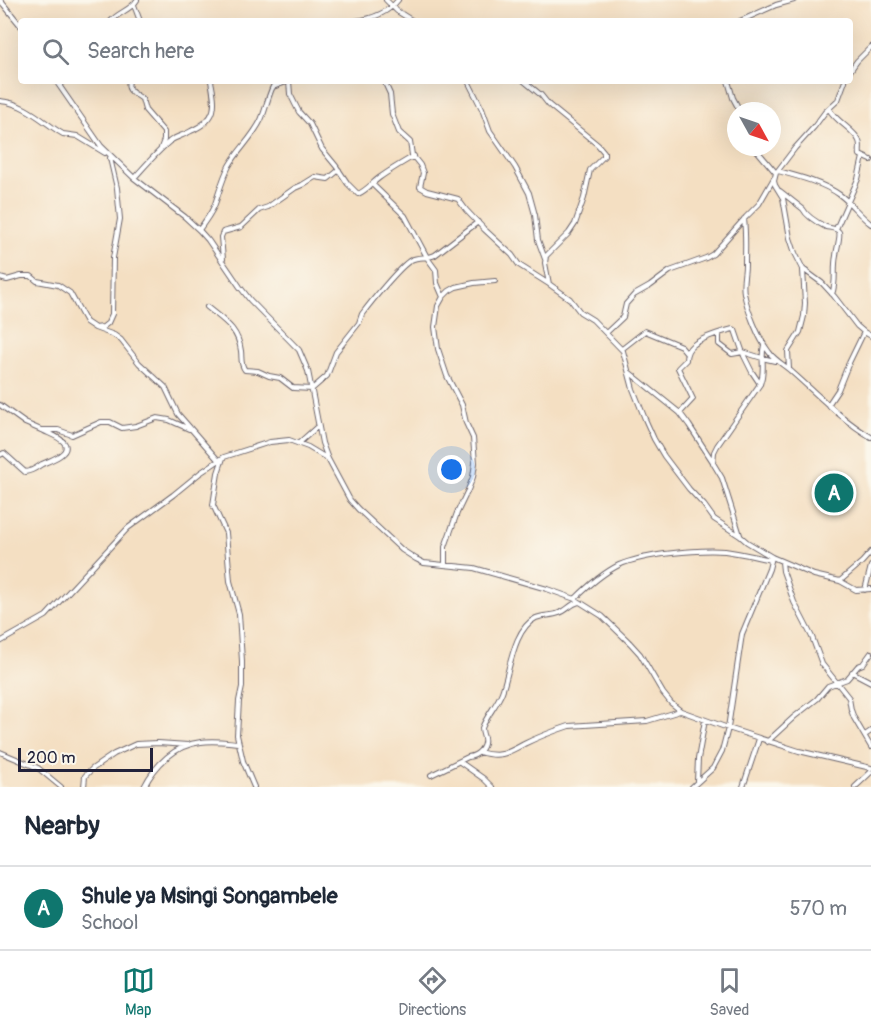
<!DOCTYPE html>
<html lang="en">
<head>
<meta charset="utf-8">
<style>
	:root { --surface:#fff; --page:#f6f6f7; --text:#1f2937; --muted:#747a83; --line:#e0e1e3; --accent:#0f766e }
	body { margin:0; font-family:Pangolin,sans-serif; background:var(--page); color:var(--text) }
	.compass { position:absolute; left:727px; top:102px; width:54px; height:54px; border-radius:50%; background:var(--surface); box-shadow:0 6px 24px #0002; rotate:130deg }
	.scale { position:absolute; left:18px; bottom:15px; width:135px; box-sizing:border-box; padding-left:6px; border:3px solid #22223b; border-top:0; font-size:16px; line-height:21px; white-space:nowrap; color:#22223b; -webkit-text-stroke:4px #fbf7ec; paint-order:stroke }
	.you { position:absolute; left:452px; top:470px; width:21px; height:21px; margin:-15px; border:4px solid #fff; border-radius:50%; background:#1a73e8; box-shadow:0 0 0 9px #1a73e833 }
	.badge { display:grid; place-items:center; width:39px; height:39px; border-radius:50%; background:var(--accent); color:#fff; font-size:20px; font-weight:700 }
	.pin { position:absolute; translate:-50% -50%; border:3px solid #fff; box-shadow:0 2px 6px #0006 }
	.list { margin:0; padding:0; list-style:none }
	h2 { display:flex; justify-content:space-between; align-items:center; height:78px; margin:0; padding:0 24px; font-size:26px }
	h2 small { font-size:20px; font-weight:400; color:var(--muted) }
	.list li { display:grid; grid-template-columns:39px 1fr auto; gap:18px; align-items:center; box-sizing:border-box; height:84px; padding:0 24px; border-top:2px solid var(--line) }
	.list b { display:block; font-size:22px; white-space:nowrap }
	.list p { margin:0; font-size:20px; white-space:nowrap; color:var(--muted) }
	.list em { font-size:20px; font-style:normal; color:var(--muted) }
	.icon { flex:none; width:33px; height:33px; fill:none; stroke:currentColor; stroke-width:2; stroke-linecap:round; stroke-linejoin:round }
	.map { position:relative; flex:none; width:871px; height:787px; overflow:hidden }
	.search { position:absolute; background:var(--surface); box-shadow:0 6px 24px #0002; left:18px; right:18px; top:18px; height:66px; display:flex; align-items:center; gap:15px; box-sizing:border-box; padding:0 21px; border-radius:6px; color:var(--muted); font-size:22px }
	.sheet { height:162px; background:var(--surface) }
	nav { display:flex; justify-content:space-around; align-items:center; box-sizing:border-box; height:84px; border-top:2px solid var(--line); background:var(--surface); font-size:16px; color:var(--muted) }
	nav a { display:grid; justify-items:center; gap:3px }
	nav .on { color:var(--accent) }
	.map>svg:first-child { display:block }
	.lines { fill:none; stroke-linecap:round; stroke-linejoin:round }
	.street-casing { stroke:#6c646a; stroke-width:6 }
	.street { stroke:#fff; stroke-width:4 }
</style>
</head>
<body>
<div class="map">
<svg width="871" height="787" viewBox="0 0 871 787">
	<rect width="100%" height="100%" fill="#fbf7ec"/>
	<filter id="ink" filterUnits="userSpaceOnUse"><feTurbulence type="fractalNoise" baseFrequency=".0167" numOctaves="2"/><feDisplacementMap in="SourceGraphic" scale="12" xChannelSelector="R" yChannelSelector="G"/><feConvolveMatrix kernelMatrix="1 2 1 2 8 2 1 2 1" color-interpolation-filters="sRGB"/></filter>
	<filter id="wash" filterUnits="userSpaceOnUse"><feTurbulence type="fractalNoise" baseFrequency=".008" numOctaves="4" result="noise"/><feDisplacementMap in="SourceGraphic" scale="24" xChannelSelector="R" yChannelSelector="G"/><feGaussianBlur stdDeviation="1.35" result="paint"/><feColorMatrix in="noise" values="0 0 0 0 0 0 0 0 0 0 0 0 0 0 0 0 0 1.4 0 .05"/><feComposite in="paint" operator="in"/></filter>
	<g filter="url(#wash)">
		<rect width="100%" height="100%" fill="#f4dfc2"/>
	</g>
	<g filter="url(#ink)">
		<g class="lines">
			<g class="street-casing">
				<path id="street" d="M0 0 21 26
					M386 0 397 11 413 21
					M134 5 140 21
					M111 21C119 12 131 10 137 0
					M355 21C371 19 387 14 398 0
					M740 21 776 5 794 0
					M850 71 857 61 871 47
					M56 81 101 146 134 178 185 217 199 230 208 240 240 287 250 300 299 350 308 371 322 443 328 459 350 500 358 509 402 550 416 559 424 563 474 568 547 589 575 599 602 616 630 643 640 654 663 693 671 703 681 711 728 728 799 751 871 768
					M129 81C126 92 135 93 142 99L145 110 164 132V140L161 148
					M289 81 290 94 299 112 310 124 322 149 336 166 348 184 358 194C367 190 371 184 379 178 390 170 402 163 414 156
					M384 81 390 94 392 114 399 132 410 142 412 155 420 165 423 173 420 187 427 191 458 199 466 210 484 229 512 255 519 265 549 284
					M468 81 482 109 490 131 515 167 529 193 535 215 538 240 545 259
					M524 81 541 95 549 105 598 145 604 152V156L590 170 584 198 575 224 569 233 546 256 545 263 549 284 570 299 580 312 593 320 623 351 633 389 645 419 654 439 664 456 689 489 704 505 714 519 740 536 747 542 772 557 814 575 840 581 856 590 871 589
					M728 81 733 98 740 111
					M845 81 838 100 825 112 814 127 795 148 776 173 774 181 775 185 783 198 790 238 795 253 803 269 822 283 834 296 857 326 864 332 871 336
					M60 86 64 81
					M273 87 289 81
					M0 101C23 103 39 118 58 131L63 134 77 136 105 153
					M829 109C836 122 855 130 859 141 861 145 859 150 860 155L871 160
					M754 147 776 173
					M778 171C797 176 824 183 840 195 851 203 860 216 871 224
					M134 178C145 166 157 152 170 141 176 137 184 135 191 131 218 119 216 106 211 81
					M372 184 405 216 428 259 436 270 437 283 443 297
					M780 191 803 209C807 217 818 223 826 227 830 228 837 228 839 232 841 236 836 251 836 256 833 269 837 282 832 294
					M744 219C746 235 745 250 745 265 745 274 742 283 744 293 747 309 758 338 769 352 775 361 785 365 793 373 818 395 842 420 871 437
					M836 229 858 179 863 157
					M199 230C205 221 213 212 216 201 220 189 223 178 229 166 238 150 253 137 261 120 267 107 268 93 276 81
					M223 259 221 237 223 232 241 227 259 210 268 207 295 188 302 185 315 177 328 179 339 170
					M0 278 7 280 21 276H31L37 281 58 285 70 293 86 322 95 328 114 335 121 340 139 363 165 387 178 414 219 461
					M207 307C224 321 238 328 241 351 242 358 240 364 245 370L258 371 269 376 280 378 293 388 312 389 327 376 336 352 359 323 362 314C371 302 400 266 411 260 419 256 427 259 435 255L478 222
					M95 328 103 327 108 323 112 314 113 258 120 219 117 188 110 158
					M606 333 623 317 626 304 634 295 650 286 670 271 706 258 713 254 746 217 759 204 774 178
					M719 334V344L732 354 743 352 762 358 775 361
					M622 349 645 331 681 346 686 352
					M789 369 788 351 800 332 804 316 805 303 803 270
					M629 372 680 413 689 425 713 462
					M0 405 25 423 41 430H58L72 435 101 422H110L122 428 136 426 157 418 169 420 189 429
					M828 405 838 390 848 365 864 332
					M680 413 693 399 678 368 686 360C686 358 687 353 688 351 694 339 721 332 733 329L735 330 744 356 752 372 760 384
					M299 443 318 426
					M0 455 4 453 25 472C33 471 36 468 42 464 49 461 70 454 65 444 62 438 50 434 44 431
					M223 458 218 473 213 505 226 533 230 581 239 614 242 661V687L239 701 237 735 243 761 254 787
					M740 535 722 478 713 463 714 452 717 446 760 384C766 370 760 360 764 345
					M782 562 783 571 794 602 812 637 822 664 849 698 851 710 854 718 871 747
					M445 565V547L457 513 468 490 473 477 475 463 473 438 466 423 462 405 447 376 438 349 435 327 438 306 443 297 449 291 456 287 474 283 495 281
					M840 581 862 562 871 552
					M865 590 871 566
					M575 599C588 586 603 573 619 565 644 554 699 549 725 551 741 553 756 557 771 560
					M0 642 46 616 128 528 173 495 200 473 224 457 270 442 289 440 308 447 328 459
					M852 672 871 682
					M865 735 871 731
					M767 742 794 717 817 699 828 686 847 679 858 666 863 664 871 653
					M0 752 38 768 61 787
					M479 752C499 758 506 754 524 744 538 737 554 731 569 726L647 721 680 711
					M460 762 484 779 492 787
					M431 775 468 757C477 756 486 748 484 738 483 735 482 731 482 728 487 715 497 705 502 692 510 671 513 629 536 618 543 615 552 616 559 613 567 611 570 604 579 602
					M697 781 698 759 705 720
					M84 787 85 776 92 769 114 754 136 744 158 743 188 745
					M144 787C155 765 175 745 201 742 213 740 226 742 238 743
					M692 787 713 768 722 751 728 728 742 634 769 569 772 557
					M743 787 759 739
					M855 787 871 772"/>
			</g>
			<use href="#street" class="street"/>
		</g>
	</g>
</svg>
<svg class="compass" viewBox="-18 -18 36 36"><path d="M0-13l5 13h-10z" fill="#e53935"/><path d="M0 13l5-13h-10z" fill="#747a83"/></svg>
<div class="scale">200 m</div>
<div class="you"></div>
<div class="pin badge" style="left:834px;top:493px">A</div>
<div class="search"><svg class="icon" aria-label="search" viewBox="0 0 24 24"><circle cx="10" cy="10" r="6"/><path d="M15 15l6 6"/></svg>Search here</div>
</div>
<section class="sheet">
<h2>Nearby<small></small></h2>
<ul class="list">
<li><span class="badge">A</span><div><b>Shule ya Msingi Songambele</b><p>School</p></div><em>570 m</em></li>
</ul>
</section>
<nav>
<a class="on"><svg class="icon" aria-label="map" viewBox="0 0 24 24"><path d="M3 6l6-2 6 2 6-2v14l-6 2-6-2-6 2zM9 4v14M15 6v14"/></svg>Map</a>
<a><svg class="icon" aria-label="directions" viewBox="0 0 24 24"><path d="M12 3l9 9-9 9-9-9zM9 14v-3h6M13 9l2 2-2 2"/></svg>Directions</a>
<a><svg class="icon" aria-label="saved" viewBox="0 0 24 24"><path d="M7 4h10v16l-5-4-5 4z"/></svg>Saved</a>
</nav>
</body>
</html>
